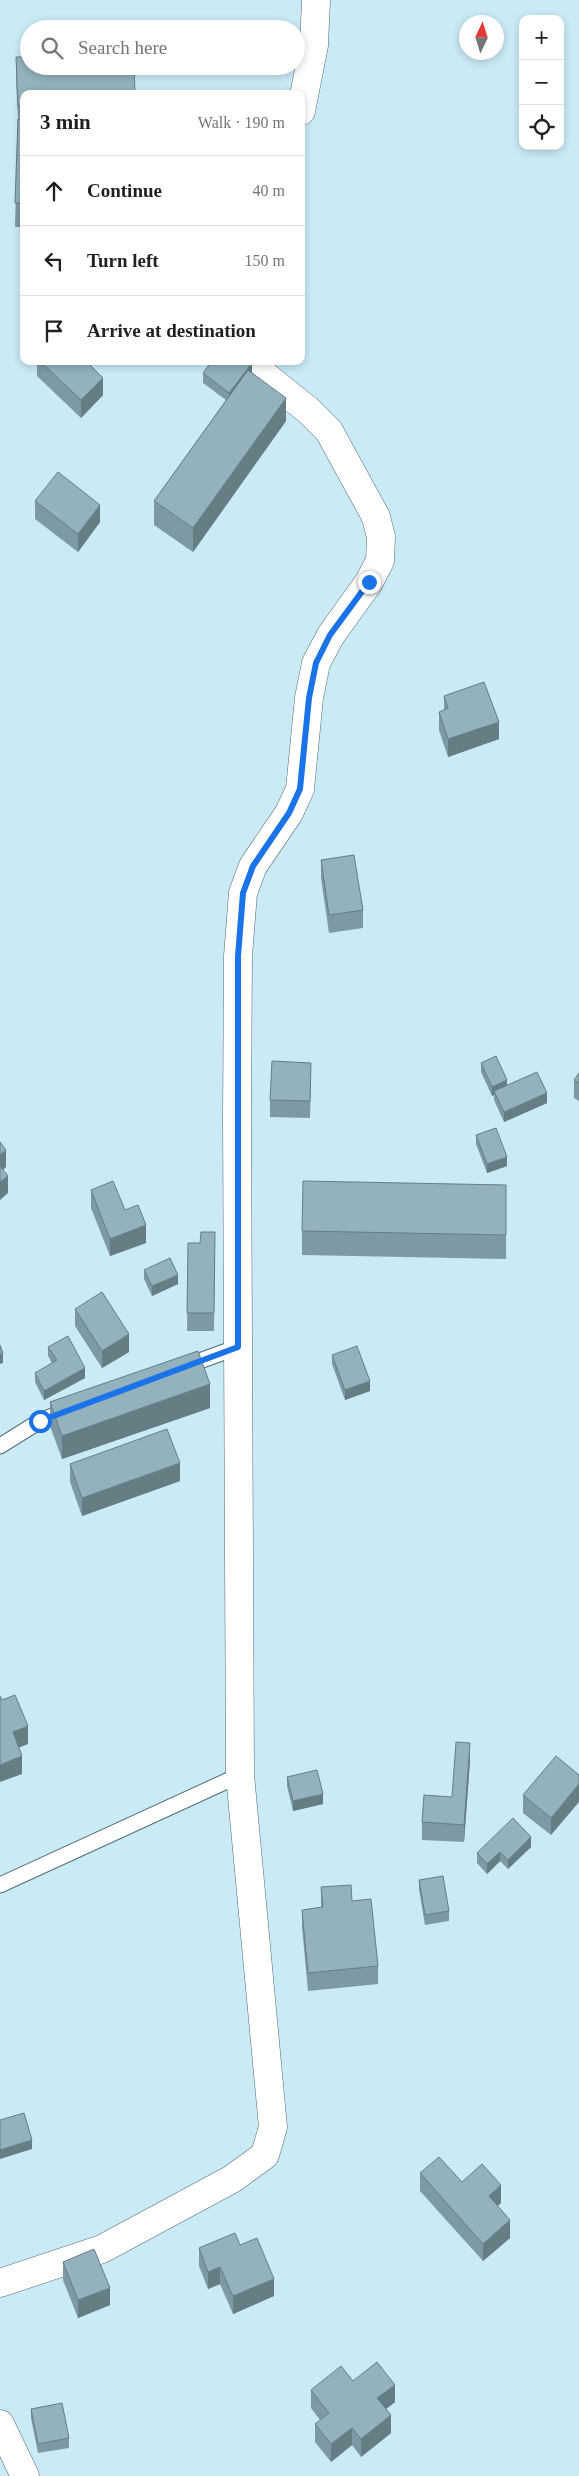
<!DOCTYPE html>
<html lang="en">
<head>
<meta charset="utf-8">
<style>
	:root { --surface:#fff; --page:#f2f2f2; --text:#202124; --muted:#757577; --line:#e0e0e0 }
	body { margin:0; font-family:"Times New Roman",serif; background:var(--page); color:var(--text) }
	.controls { position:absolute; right:15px; top:15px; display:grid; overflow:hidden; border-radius:10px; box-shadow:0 2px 8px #0003 }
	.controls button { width:45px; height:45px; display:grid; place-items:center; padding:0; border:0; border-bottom:1px solid var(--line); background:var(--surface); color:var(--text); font:25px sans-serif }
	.compass { position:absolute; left:459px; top:15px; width:45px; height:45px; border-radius:50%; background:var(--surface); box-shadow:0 2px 8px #0003; rotate:4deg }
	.stop { position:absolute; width:15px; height:15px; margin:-11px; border:4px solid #1a73e8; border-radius:50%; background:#fff }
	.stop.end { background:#1a73e8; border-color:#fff; box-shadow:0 1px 5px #0008 }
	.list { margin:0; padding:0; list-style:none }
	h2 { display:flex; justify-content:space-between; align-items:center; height:65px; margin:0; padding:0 20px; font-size:21px }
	h2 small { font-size:16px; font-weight:400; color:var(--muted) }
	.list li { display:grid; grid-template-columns:32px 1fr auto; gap:15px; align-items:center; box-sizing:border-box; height:70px; padding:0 20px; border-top:1px solid var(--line) }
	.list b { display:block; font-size:19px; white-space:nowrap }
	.list em { font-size:16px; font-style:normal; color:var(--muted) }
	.icon { flex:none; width:28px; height:28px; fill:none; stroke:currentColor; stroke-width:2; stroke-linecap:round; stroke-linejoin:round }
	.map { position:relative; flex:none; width:579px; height:2476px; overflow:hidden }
	.search { position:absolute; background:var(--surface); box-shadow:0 2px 8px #0003; left:20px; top:20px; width:285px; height:55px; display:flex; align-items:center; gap:12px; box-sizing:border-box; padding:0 18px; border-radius:28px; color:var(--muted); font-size:19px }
	.panel { position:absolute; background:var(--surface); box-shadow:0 2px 8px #0003; left:20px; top:90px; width:285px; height:275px; border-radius:10px }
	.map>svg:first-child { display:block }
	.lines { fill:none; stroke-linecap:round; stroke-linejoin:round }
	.service-casing { stroke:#506d77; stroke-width:17 }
	.minor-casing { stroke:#506d77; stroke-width:29 }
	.service { stroke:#fff; stroke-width:15 }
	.minor { stroke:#fff; stroke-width:28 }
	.wall { fill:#7e99a3 }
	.shaded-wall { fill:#677d84 }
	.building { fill:#93b2bd; stroke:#677d84 }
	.route { stroke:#1a73e8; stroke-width:6 }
</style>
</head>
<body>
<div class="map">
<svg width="579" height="2476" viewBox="0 0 579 2476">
	<rect width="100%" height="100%" fill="#caeaf6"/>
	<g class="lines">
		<g class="service-casing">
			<path id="service" d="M183 1367 238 1347
				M0 1446 40 1421 68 1410
				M0 1885 240 1775"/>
		</g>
		<g class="minor-casing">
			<path id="minor" d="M301 111 314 45 316 0
				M0 2283 102 2249 232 2179 265 2155 273 2127 240 1775 237 1118 238 956 243 893 253 866 289 813 300 789 309 698 316 663 331 635 369 582 380 561 381 537 376 517 329 431 309 411 263 374 257 361
				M0 2424 25 2476"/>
		</g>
		<use href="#service" class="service"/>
		<use href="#minor" class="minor"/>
	</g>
	<path class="wall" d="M16 57 24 94V227H15L18 119 16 80Z
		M37 361H86L103 395 81 418 37 376Z
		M252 372 286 421 193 552 154 525V501L226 400 203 383V373Z
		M35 501 100 522 78 552 35 519Z
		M444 696 499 739 448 757 439 730V712L444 710Z
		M321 860 363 910V928L329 933 321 878Z
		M481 1063 507 1085 547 1103 504 1122 494 1100V1095L492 1096 481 1072Z
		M579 1073V1101L574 1098V1080Z
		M311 1080 310 1118 270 1117V1100Z
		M476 1135 507 1166 487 1173 476 1144Z
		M506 1185V1259L302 1255V1231Z
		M91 1190 146 1243 110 1256 91 1208Z
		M215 1232 214 1331H187L188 1243H200Z
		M144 1270 178 1284 152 1296 144 1279Z
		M75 1309 129 1352 102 1368 75 1326Z
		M48 1347 85 1378 44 1400 35 1382V1373L52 1363 48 1356Z
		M332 1355 370 1391 345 1400 332 1364Z
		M50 1402 210 1408 62 1459 50 1426Z
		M70 1464 180 1481 82 1516 70 1482Z
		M556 1756 551 1835 523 1813V1795Z
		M470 1761 464 1842 422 1840V1822L452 1797Z
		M287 1777 323 1804 293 1811 287 1786Z
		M531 1847 508 1869 500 1861 487 1874 477 1863V1853Z
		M419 1880 449 1911V1921L425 1925 419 1889Z
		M321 1887 352 1901 378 1966V1984L308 1991 302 1927V1910L321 1907Z
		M420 2173 462 2182 501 2203 497 2206 510 2238 483 2261 420 2191Z
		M240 2245 274 2296 233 2314 220 2284 208 2289 199 2266V2248Z
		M63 2262 110 2305 78 2318 63 2280Z
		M353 2381 395 2402 386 2409 391 2433 361 2457 352 2445 331 2462 315 2442V2424L320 2420 311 2408V2390Z
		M31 2409 69 2438V2448L38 2453 31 2418Z"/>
	<path class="shaded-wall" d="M252 363V372L229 402V393Z
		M103 378V395L81 418V400Z
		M286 398V421L193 552V528Z
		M100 505V522L78 552V534Z
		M499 722V739L448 757V739Z
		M507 1080V1089L494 1091V1095L492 1096V1087Z
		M547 1093V1103L504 1122V1112Z
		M6 1150V1167L0 1173V1155Z
		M507 1157V1166L487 1173V1164Z
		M8 1176V1193L0 1200V1182Z
		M146 1225V1243L110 1256V1239Z
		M178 1275V1284L152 1296V1286Z
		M129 1334V1352L102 1368V1351Z
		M3 1353V1363L0 1364V1355Z
		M85 1368V1378L44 1400V1391Z
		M370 1381V1391L345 1400V1390Z
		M210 1384V1408L62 1459V1436Z
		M180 1463V1481L82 1516V1498Z
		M28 1726V1744L13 1750V1732Z
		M470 1743V1761L464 1842V1825Z
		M22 1756V1774L0 1782V1765Z
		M579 1784V1802L551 1835V1818Z
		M323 1794V1804L293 1811V1801Z
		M531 1837V1847L508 1869V1860Z
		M500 1852V1861L487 1874V1864Z
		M32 2140V2149L0 2159V2150Z
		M501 2185V2203L489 2214V2196Z
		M510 2220V2238L483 2261V2244Z
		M220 2267V2284L208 2289V2272Z
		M274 2279V2296L233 2314V2296Z
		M110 2288V2305L78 2318V2300Z
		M395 2385V2402L377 2416V2398Z
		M391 2415V2433L361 2457V2439Z
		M352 2428V2445L331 2462V2444Z"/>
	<path class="building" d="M16 57H29V66H134L135 94H24V106H18Z
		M18 119H24V203H15Z
		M40 361H86L103 378 81 400Z
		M212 361H250L252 363 229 393 203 373Z
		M248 370 286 398 193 528 154 501Z
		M58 472 100 505 78 534 35 501Z
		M484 682 499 722 448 739 439 712 448 708 444 696Z
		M354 855 363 910 329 915 321 860Z
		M496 1056 507 1080 492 1087 481 1063Z
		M272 1061 311 1063 310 1101 270 1100Z
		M537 1072 547 1093 504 1112 494 1091Z
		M579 1073V1083L574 1080Z
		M496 1128 507 1157 487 1164 476 1135Z
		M0 1142 6 1150 0 1155Z
		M0 1166 8 1176 0 1182Z
		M113 1181 125 1210 138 1205 146 1225 110 1239 91 1190Z
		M303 1181 506 1185V1235L302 1231Z
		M201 1232H215L214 1313H187L188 1243H200Z
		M170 1258 178 1275 152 1286 144 1270Z
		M102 1292 129 1334 102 1351 75 1309Z
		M68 1336 85 1368 44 1391 35 1373 57 1360 48 1347Z
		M0 1345 3 1353 0 1355Z
		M357 1346 370 1381 345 1390 332 1355Z
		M198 1351 210 1384 62 1436 50 1402Z
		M167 1429 180 1463 82 1498 70 1464Z
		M15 1695 28 1726 13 1732 22 1756 0 1765V1696L2 1700Z
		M456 1742 470 1743 464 1825 422 1822 424 1795 452 1797Z
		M556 1756 579 1775V1784L551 1818 523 1795Z
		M317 1770 323 1794 293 1801 287 1777Z
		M513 1818 531 1837 508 1860 500 1852 487 1864 477 1853Z
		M443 1876 449 1911 425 1915 419 1880Z
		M351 1885 352 1901 371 1899 378 1966 308 1973 302 1910 323 1907 321 1887Z
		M24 2113 32 2140 0 2150V2120Z
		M439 2157 462 2182 482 2164 501 2185 489 2196 510 2220 483 2244 420 2173Z
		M235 2233 240 2245 257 2238 274 2279 233 2296 220 2267 208 2272 199 2248Z
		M94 2249 110 2288 78 2300 63 2262Z
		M377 2362 395 2385 377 2398 391 2415 361 2439 352 2428 331 2444 315 2424 329 2413 311 2390 341 2366 353 2381Z
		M62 2403 69 2438 38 2444 31 2409Z"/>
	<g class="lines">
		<path class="route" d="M40 1421 238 1347V956L243 893 253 866 289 813 300 789 309 698 316 663 330 635 369 582"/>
	</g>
</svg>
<div class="controls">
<button>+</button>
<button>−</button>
<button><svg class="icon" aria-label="locate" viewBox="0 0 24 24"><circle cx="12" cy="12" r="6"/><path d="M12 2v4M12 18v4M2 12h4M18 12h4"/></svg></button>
</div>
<svg class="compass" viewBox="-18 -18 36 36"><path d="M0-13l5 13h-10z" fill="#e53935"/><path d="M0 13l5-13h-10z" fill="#757577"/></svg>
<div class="stop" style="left:40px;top:1421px"></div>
<div class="stop end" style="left:369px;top:582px"></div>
<div class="search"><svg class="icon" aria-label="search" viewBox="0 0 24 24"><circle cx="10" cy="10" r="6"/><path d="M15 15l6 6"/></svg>Search here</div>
<section class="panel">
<h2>3 min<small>Walk · 190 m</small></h2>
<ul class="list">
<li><svg class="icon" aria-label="ahead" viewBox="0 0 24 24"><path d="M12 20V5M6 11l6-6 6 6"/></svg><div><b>Continue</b></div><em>40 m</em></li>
<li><svg class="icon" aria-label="left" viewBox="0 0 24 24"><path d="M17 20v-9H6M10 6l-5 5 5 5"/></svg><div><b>Turn left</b></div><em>150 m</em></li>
<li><svg class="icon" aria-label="arrive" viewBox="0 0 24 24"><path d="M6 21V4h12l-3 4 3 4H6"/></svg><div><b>Arrive at destination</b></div></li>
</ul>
</section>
</div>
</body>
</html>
